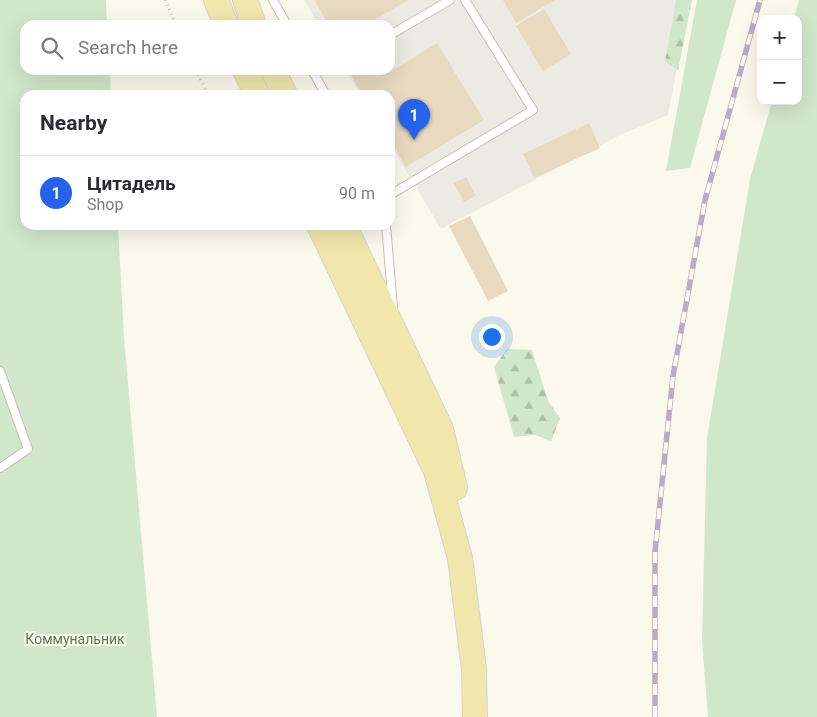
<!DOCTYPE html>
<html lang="en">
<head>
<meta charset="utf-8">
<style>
	:root { --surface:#fff; --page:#f7f7f7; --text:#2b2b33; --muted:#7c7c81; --line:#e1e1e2; --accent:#2563eb }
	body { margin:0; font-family:Roboto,sans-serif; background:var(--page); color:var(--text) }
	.controls { position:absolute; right:15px; top:15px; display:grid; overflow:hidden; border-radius:10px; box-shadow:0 5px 20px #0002 }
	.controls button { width:45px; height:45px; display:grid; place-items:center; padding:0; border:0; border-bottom:1px solid var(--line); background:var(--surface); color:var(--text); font:25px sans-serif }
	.you { position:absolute; left:491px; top:336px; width:18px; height:18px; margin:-12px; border:4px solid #fff; border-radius:50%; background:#1a73e8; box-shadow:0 0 0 8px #1a73e833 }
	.badge { display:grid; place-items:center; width:32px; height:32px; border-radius:50%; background:var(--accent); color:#fff; font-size:16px; font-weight:700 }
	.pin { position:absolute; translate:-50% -41px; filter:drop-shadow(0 1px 2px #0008) }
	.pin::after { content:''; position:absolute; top:26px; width:18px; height:15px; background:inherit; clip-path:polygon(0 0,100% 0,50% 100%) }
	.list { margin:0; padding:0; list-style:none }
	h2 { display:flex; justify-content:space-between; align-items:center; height:65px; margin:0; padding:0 20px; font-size:21px }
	h2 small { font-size:16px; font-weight:400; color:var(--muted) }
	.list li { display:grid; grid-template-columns:32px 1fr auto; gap:15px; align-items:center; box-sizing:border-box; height:75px; padding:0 20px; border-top:1px solid var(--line) }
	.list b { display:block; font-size:19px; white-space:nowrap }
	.list p { margin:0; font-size:16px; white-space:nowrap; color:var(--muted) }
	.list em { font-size:16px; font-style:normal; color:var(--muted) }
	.icon { flex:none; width:28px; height:28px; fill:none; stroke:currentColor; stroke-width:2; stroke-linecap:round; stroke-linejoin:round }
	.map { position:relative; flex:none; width:817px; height:717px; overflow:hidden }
	.search { position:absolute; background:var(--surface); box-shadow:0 5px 20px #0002; left:20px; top:20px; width:375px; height:55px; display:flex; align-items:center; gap:12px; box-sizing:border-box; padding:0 18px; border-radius:15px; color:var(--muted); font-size:19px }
	.panel { position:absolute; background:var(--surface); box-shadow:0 5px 20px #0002; left:20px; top:90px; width:375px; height:140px; border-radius:15px }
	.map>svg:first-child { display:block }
	.industrial { fill:#edeae4 }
	.green { fill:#d1e7cb }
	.forest { fill:url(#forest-firs) }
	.building { fill:#e8d9c1 }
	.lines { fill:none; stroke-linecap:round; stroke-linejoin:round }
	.lane-casing { stroke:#cac0af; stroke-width:10 }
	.primary-casing { stroke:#d8d4ce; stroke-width:26 }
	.path { stroke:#d3c2a9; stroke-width:3; stroke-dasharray:1 4; stroke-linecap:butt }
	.lane { stroke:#fff; stroke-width:8 }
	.primary { stroke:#f1e6ac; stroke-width:24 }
	.rail-casing { stroke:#beaac4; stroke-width:5.5 }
	.rail { stroke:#fdfbf2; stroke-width:4; stroke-dasharray:11; stroke-linecap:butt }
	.labels { text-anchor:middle; stroke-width:4; stroke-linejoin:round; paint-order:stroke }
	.park-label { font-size:14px; fill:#527d4d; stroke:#fdfbf2 }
</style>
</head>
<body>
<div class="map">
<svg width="817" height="717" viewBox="0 0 817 717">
	<defs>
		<pattern id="forest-firs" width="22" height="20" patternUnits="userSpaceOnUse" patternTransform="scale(1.25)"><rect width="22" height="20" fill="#d1e7cb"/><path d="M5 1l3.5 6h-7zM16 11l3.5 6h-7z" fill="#aebfa7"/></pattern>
	</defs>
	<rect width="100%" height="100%" fill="#fbf8ec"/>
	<path class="industrial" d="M304 0H690L668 115 620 135 441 229 390 144V95H361L346 70H390V25H319Z"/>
	<path class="green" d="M0 0H106L107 25H25V70H110L111 95H25V225H118L124 337 157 717H0Z
		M697 0H736L690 168 666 171Z
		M799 0H817V717H708L702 641 707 438 750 179 772 101H798V19H794Z"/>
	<path class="forest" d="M676 0H692L678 70 665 62Z
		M507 349 532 350 548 401 560 418 551 441 535 435 514 437 494 367Z"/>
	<path class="building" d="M314 0H408L366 25H329Z
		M503 0H555L516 23Z
		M544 9 571 54 543 71 516 26Z
		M437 43 484 120 406 167 390 140V95H363L348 70H386L388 73Z
		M589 123 600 148 534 178 523 154Z
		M466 177 476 196 464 202 454 183Z
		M470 216 508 291 488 301 449 226Z"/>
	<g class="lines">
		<g class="lane-casing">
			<path id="lane" d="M273 0 287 25
				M390 35 450 0
				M312 70 326 95
				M390 195 533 110 465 0
				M386 225 393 307
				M0 371 28 449 0 468"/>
		</g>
		<g class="primary-casing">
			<path id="primary" d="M216 0 226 25
				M245 0 254 25
				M245 70 257 95
				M273 70 285 95
				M319 225 436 471 460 558 474 669 475 717
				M344 225 441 429 455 488"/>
		</g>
		<path class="path" d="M165 0 176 25
			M196 70 208 95"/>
		<use href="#lane" class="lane"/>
		<use href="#primary" class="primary"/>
		<g class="rail-casing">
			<path id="rail" d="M655 717V552L673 376 705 200 760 0"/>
		</g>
		<use href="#rail" class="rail"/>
	</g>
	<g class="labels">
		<g class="park-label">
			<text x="75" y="644">Коммунальник</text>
		</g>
	</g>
</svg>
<div class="controls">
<button>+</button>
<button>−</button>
</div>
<div class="you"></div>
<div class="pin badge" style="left:414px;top:140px">1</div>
<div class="search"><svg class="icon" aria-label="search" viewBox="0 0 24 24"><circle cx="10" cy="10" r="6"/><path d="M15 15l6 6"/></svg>Search here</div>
<section class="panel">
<h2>Nearby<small></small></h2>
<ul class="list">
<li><span class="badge">1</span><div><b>Цитадель</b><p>Shop</p></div><em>90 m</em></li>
</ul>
</section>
</div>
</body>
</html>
